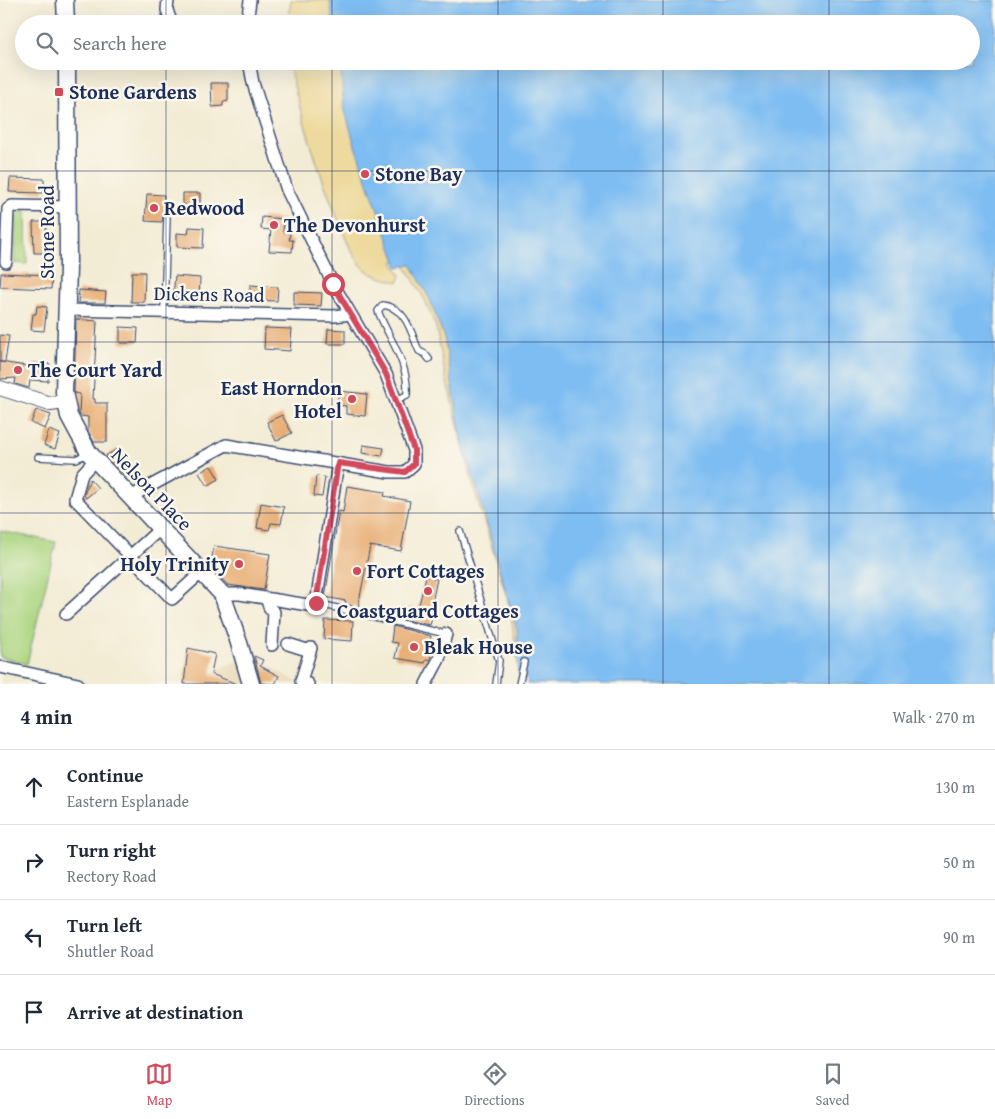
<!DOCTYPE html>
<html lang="en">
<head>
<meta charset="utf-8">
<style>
	:root { --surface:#fff; --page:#f2f2f3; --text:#1f2937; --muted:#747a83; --line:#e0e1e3; --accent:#d1495b }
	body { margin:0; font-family:"Gentium Book Plus",serif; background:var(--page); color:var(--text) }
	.stop { position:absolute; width:15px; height:15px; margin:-11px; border:4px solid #d1495b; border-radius:50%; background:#fff }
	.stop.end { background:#d1495b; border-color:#fff; box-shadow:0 1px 5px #0008 }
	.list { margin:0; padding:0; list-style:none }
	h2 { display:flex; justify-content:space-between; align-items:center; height:65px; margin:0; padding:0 20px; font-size:21px }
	h2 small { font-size:16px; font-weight:400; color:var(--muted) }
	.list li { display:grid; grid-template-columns:32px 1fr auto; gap:15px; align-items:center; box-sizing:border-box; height:75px; padding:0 20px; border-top:1px solid var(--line) }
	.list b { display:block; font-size:19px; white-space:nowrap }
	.list p { margin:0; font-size:16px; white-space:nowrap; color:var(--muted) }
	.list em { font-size:16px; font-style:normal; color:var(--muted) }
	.icon { flex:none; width:28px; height:28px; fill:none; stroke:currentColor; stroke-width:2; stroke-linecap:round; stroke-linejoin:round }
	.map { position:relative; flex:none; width:995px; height:684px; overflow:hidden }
	.search { position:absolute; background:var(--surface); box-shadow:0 5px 20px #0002; left:15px; right:15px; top:15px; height:55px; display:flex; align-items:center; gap:12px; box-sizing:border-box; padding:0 18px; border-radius:28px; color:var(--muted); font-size:19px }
	.sheet { height:365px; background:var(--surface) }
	nav { display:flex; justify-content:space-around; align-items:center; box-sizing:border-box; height:70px; border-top:1px solid var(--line); background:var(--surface); font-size:14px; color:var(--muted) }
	nav a { display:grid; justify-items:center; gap:2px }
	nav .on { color:var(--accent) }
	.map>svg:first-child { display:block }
	.built { fill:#e9d9ba }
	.green { fill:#acd581; stroke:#648270 }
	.sand { fill:#eeda9e; stroke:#84847e }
	.water { fill:#7ebdf2; stroke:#4c76a8 }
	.building { fill:#e7aa6f }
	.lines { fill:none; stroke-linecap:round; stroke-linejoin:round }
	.service-casing { stroke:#3b4b70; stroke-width:8 }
	.minor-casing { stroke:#3b4b70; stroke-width:14 }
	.tertiary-casing { stroke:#3b4b70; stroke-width:16 }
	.secondary-casing { stroke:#3b4b70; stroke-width:19 }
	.service { stroke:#fff; stroke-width:5.5 }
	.minor { stroke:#fff; stroke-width:11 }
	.tertiary { stroke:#fff; stroke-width:14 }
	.secondary { stroke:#fff; stroke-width:16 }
	.route { stroke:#d1495b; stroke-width:6 }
	.grid { fill:none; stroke:#1b2f5e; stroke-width:1; stroke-opacity:0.55 }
	.poi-dot { fill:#d1495b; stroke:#fbf7ec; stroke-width:2 }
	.labels { text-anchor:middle; stroke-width:5; stroke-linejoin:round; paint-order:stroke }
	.poi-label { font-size:20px; font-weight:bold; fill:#1b2f5e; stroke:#fbf7ec; text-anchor:start }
	.street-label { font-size:20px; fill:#1b2f5e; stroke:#fbf7ec }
</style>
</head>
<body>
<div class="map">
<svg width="995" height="684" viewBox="0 0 995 684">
	<rect width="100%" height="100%" fill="#fbf7ec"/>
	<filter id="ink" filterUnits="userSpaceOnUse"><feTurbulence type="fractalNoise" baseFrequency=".02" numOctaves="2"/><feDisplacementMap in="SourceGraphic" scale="10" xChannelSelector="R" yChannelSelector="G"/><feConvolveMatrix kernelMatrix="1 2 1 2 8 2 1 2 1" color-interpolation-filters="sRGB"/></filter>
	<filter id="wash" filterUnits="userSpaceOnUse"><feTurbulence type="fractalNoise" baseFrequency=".0096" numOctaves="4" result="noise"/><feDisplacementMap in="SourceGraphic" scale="20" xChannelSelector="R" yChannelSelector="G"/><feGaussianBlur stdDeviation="1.12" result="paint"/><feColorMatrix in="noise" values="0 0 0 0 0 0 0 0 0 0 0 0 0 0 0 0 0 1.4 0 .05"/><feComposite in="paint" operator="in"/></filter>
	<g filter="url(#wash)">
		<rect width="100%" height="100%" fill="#f3ecd5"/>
		<path class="built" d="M250 654 300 684H208L211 673Z"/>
		<path class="green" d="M22 210 26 211 27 264 14 263 16 217Z
			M0 531 56 542 27 664 0 657Z"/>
		<path class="sand" d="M291 0H348L354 24H287Z
			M288 61H364L417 192 530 668 518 665 510 608 473 485 446 378 436 327 425 300 401 258 393 262 401 276 398 282C387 279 375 277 366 270 352 258 345 236 338 219 317 168 301 116 288 61Z"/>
		<path class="water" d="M330 0H995V684H527L528 680 518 674 517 630 475 482 463 446 444 338 430 300 411 264 398 267 355 146 344 107 340 61H971V24H333Z"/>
		<g id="blocks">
			<path class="building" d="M211 83H228V101L223 102V106L212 107Z
				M10 178 44 179V193L9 192Z
				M183 193H200V206L183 205Z
				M147 194 164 195 162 222 145 221Z
				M262 217 284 219 283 232 290 233 289 240H293L292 252 269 251 271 230 261 229Z
				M33 222H46V253H34Z
				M189 227 204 228 203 248 177 247V233L188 234Z
				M132 272H145L144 302H131Z
				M1 273 52 275 51 289 0 287Z
				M175 276 200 278 199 301 173 296Z
				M250 285 278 287 277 301 250 300Z
				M79 290 106 292 105 303H78Z
				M294 292 322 293 321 306 294 305Z
				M37 306 47 307 44 331 31 330 33 314H36Z
				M76 319 97 321 93 399H95V403H107V442H94L88 431V417L81 416 79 414 80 394 74 393V391Z
				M120 327 138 328 137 343H120Z
				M265 328 292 329 290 351 264 349Z
				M328 329 345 330V344H327Z
				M0 335 9 336 5 362H0Z
				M0 362 33 367V363L50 364 48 381 30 380 29 388 15 384 16 378 0 379Z
				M339 391 367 394 365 416 346 414V406L337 405Z
				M36 410 51 415 45 429 31 423Z
				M282 415 292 433 276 441 267 422Z
				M49 430 60 434 55 449 44 445Z
				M363 445 384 448 382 456 362 453Z
				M118 449 123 456 119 459 129 477 127 478 106 456Z
				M211 466 219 479 207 486 199 473Z
				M316 476 325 477 322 497 314 496Z
				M90 479 98 488 86 498 84 495Z
				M347 486 385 492 384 496 410 501 401 551 370 546 358 607 345 604 346 601 325 597 339 511 343 512Z
				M261 503 284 507 281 524 271 523 269 530 257 528Z
				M214 546 270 554 264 590 228 585 210 567Z
				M426 576 437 579 430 612 434 613 430 625 405 620 409 607 418 609Z
				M325 620 353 621 352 641 324 639Z
				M393 626 431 636 427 651 430 653 431 659 426 660 425 663 395 658 398 643 391 642Z
				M188 648 215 654 211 674 237 684H184Z
				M254 656 263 660 260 666 279 676 275 684 261 683Z"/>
		</g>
	</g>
	<g filter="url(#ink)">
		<use href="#blocks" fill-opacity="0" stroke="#3b4b70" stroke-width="1"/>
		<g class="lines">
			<g class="service-casing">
				<path id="service" d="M164 311 167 218
					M396 400 407 395C409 363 389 339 378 311L383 305C407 308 411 333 419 351L425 354 429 359
					M38 457 76 459 87 454
					M460 531 499 661 496 684
					M316 603 446 634
					M519 684 524 662"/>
			</g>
			<g class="minor-casing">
				<path id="minor" d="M168 0 167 10 172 24
					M247 24 250 0
					M6 262 8 209 12 206 69 207
					M68 310 334 316 350 314
					M95 460 82 474 75 499 172 599 202 572
					M130 497 226 445 389 472H405L414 464V450L386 374 333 284 287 190 253 83 249 61
					M222 594H240L308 605 316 603 338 463
					M266 598 270 609 274 612 272 645
					M66 614 160 529
					M288 644 310 651
					M0 667 78 684
					M308 684 301 681 311 648
					M426 684 439 659 446 634"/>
			</g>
			<g class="tertiary-casing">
				<path id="tertiary" d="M0 388 50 404 65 402"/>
			</g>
			<g class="secondary-casing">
				<path id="secondary" d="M65 0 66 24
					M67 61 68 268 64 392 69 416 89 453 222 594 239 643 251 684"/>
			</g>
			<use href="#service" class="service"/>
			<use href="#minor" class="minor"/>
			<use href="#tertiary" class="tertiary"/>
			<use href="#secondary" class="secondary"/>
		</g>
	</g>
	<g class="lines" filter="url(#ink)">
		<path class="route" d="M316 603 338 463 405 472 414 464V450L386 374 333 284"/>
	</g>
	<path class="grid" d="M166 0V24M332 0V24M498 0V24M663 0V24M829 0V24M166 61V684M332 61V684M498 61V684M663 61V684M829 61V684M0 171H995M0 342H995M0 513H995"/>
	<g class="poi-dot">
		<rect x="54" y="87" width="10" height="10" rx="2.5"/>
		<circle cx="365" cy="174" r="5"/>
		<circle cx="154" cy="208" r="5"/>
		<circle cx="274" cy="225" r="5"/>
		<circle cx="18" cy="370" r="5"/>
		<circle cx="352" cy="399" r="5"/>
		<circle cx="239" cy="564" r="5"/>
		<circle cx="357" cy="571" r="5"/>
		<circle cx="428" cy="591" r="5"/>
		<circle cx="414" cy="647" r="5"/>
	</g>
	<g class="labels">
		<g class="poi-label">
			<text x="69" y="99">Stone Gardens</text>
			<text x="375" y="181">Stone Bay</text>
			<text x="164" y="215">Redwood</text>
			<text x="284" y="232">The Devonhurst</text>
			<text x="28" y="377">The Court Yard</text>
			<text x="342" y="395" text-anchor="end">East Horndon<tspan x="342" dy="23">Hotel</tspan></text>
			<text x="229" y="571" text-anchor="end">Holy Trinity</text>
			<text x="367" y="578">Fort Cottages</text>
			<text x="428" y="618" text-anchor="middle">Coastguard Cottages</text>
			<text x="424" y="654">Bleak House</text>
		</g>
		<g class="street-label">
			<text transform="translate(47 232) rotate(-90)" y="7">Stone Road</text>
			<text transform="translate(209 294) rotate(1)" y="7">Dickens Road</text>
			<text transform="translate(152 489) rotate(46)" y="7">Nelson Place</text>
		</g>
	</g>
</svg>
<div class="stop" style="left:333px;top:284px"></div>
<div class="stop end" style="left:316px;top:603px"></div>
<div class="search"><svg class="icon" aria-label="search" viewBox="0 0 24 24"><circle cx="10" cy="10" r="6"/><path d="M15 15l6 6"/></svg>Search here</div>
</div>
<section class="sheet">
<h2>4 min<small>Walk · 270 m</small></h2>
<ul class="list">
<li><svg class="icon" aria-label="ahead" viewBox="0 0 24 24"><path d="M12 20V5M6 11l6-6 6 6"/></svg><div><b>Continue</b><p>Eastern Esplanade</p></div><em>130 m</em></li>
<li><svg class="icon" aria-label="right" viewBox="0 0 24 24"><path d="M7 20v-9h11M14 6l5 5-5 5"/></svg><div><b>Turn right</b><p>Rectory Road</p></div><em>50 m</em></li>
<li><svg class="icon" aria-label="left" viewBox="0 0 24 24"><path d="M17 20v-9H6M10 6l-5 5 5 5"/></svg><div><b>Turn left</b><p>Shutler Road</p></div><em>90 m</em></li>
<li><svg class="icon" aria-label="arrive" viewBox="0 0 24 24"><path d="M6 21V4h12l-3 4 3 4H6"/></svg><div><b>Arrive at destination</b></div></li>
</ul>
</section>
<nav>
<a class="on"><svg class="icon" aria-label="map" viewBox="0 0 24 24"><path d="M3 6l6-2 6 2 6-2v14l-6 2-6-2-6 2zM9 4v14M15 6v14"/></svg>Map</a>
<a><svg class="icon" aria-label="directions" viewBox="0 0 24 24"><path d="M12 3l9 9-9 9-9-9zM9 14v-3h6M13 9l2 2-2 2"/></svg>Directions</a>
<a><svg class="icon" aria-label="saved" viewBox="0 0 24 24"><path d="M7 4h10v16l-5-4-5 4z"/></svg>Saved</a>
</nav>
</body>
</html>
